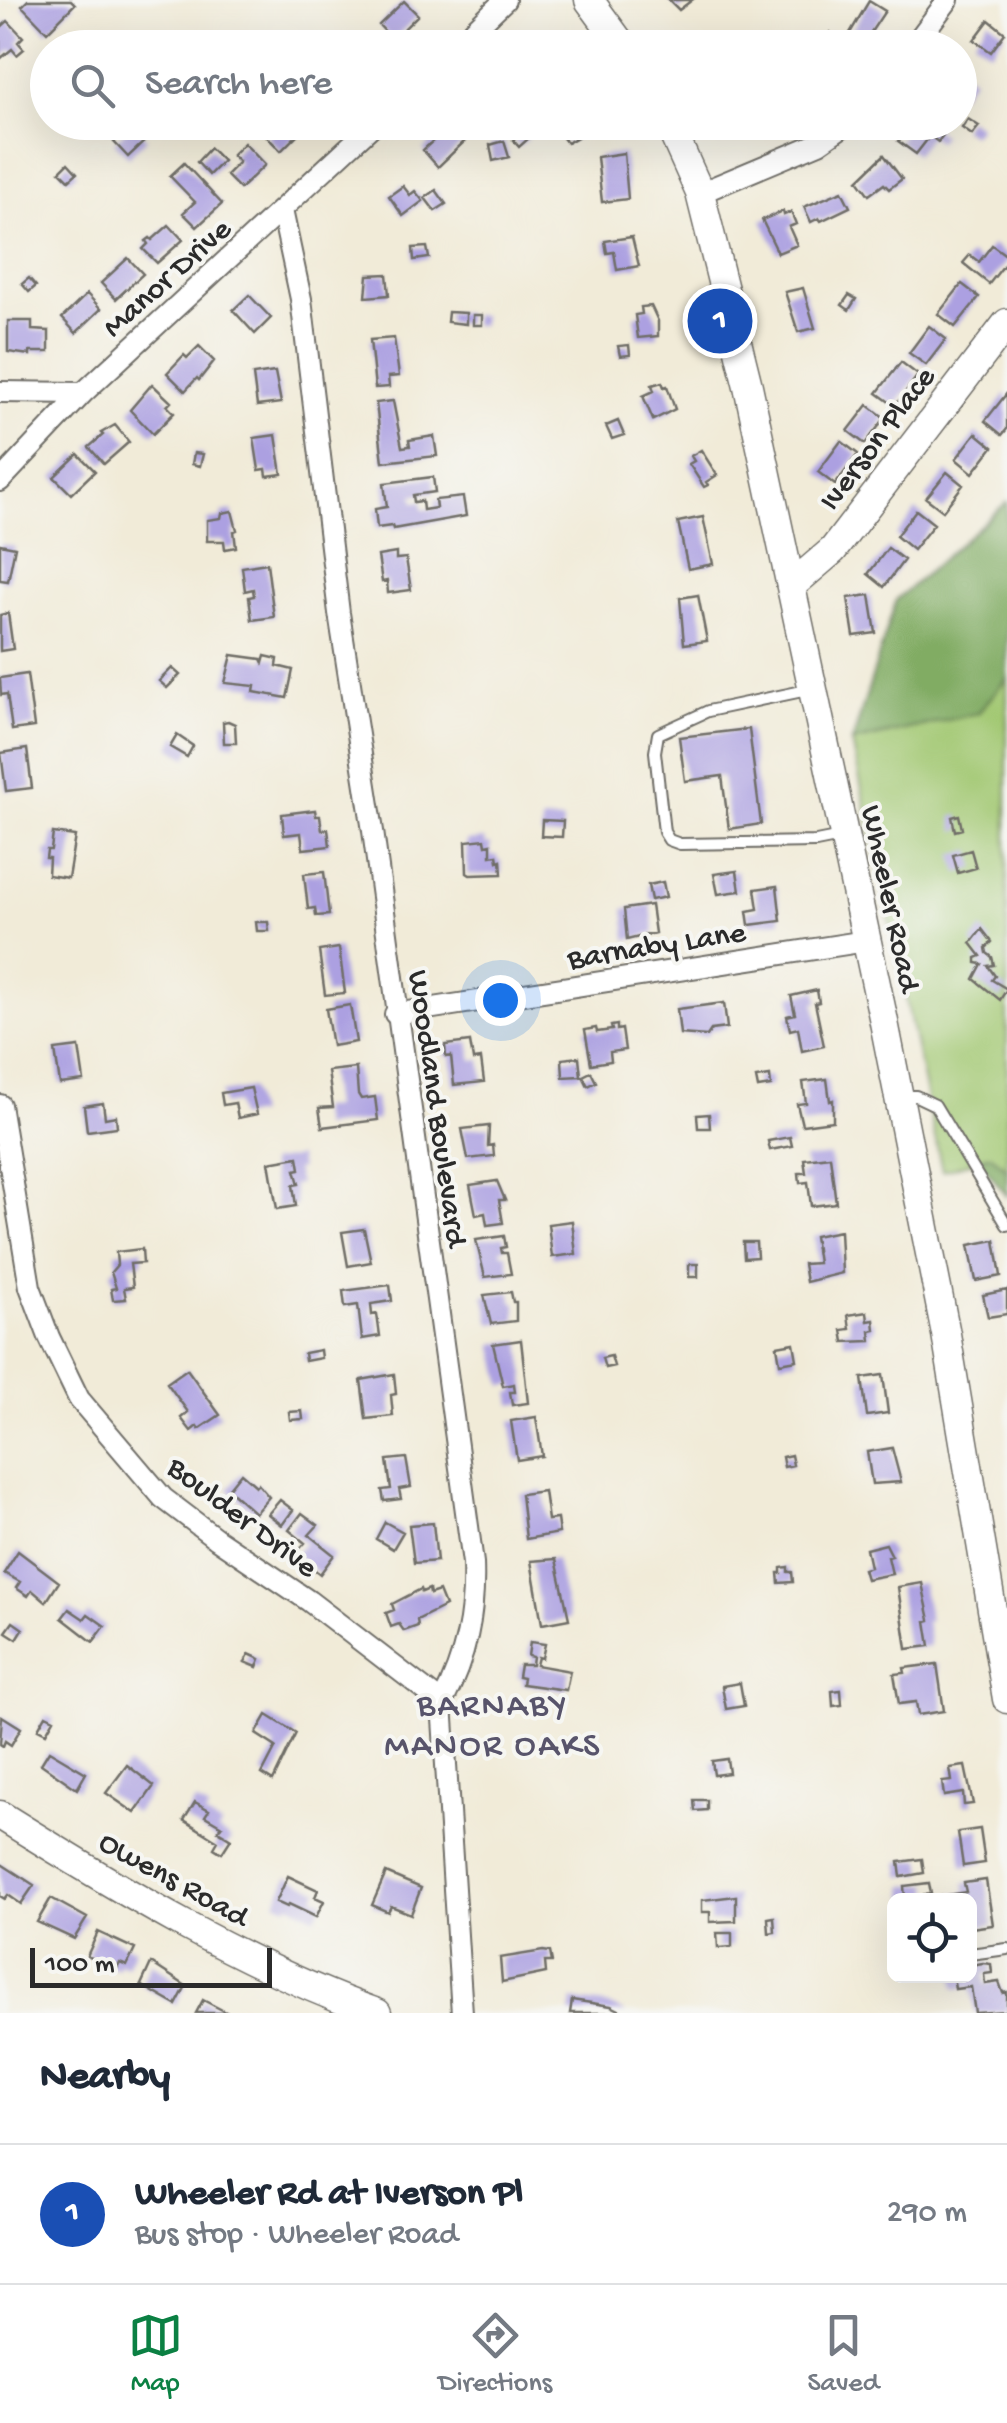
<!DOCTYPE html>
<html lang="en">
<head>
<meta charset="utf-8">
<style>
	:root { --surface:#fff; --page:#f2f2f3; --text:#1f2937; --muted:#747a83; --line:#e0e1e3; --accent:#0b8043 }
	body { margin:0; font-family:"Gochi Hand",sans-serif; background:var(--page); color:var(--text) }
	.controls { position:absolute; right:30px; bottom:30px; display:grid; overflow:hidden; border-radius:15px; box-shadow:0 10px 40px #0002 }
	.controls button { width:90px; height:90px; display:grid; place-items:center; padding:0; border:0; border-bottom:2px solid var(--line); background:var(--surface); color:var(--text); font:50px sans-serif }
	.scale { position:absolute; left:30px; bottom:25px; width:242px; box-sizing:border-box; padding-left:10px; border:5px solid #2b2b2b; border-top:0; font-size:28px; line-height:35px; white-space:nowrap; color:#2b2b2b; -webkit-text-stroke:8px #f6f6f2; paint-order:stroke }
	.you { position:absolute; left:500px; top:1000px; width:35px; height:35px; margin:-25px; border:8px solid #fff; border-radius:50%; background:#1a73e8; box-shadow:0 0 0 15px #1a73e833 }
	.badge { display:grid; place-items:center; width:65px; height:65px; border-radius:50%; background:var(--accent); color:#fff; font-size:32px; font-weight:700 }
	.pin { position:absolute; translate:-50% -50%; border:5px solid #fff; box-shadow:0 2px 10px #0006 }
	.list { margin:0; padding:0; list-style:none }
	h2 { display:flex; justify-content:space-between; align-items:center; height:130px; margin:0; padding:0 40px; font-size:42px }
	h2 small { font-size:32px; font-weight:400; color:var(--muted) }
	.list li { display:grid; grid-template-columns:65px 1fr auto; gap:30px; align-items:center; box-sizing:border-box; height:140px; padding:0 40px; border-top:2px solid var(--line) }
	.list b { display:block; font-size:38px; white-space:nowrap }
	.list p { margin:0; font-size:32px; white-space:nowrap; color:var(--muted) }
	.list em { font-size:32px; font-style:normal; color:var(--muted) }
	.icon { flex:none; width:55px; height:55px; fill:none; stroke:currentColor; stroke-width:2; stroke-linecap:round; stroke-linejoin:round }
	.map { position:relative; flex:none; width:1007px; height:2013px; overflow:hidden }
	.search { position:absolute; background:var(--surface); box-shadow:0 10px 40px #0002; left:30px; right:30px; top:30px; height:110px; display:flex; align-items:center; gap:25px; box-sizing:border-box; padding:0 35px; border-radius:55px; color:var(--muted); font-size:38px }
	.sheet { height:270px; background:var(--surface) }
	nav { display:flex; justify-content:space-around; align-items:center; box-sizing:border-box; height:140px; border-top:2px solid var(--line); background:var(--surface); font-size:28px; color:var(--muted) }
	nav a { display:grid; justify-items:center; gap:5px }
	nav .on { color:var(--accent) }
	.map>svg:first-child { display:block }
	.green { fill:#a2c872; stroke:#667a4e; stroke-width:2.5 }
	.forest { fill:#81ac64; stroke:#566c48; stroke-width:2.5 }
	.building { fill:#aca0e1 }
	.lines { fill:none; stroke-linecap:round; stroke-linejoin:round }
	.lane-casing { stroke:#706e68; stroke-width:14 }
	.street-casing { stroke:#706e68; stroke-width:24 }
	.secondary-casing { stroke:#706e68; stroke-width:31 }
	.lane { stroke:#fff; stroke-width:10 }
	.street { stroke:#fff; stroke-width:20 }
	.secondary { stroke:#fff; stroke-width:28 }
	.labels { text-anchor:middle; stroke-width:8; stroke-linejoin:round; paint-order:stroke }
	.street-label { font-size:32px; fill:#2b2b2b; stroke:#f6f6f2 }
	.neighbourhood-label { font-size:35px; letter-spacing:2.5px; fill:#58546b; stroke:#f6f6f2 }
</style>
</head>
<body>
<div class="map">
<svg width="1007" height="2013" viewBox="0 0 1007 2013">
	<rect width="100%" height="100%" fill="#f6f6f2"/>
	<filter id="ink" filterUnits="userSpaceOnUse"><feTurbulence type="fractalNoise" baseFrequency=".01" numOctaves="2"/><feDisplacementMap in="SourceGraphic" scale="20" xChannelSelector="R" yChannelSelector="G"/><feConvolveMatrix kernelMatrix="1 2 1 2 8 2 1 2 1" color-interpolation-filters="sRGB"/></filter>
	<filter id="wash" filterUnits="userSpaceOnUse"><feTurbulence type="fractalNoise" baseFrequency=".0048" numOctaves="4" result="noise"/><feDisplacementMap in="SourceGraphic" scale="40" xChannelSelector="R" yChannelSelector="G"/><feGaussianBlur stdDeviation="2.25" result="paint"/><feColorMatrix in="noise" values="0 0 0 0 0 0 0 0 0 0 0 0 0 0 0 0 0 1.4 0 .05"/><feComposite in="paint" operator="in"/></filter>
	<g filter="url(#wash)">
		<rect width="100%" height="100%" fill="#f1ebd8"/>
		<path class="green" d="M1007 678V1169L991 1156 942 1171 852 742 978 713Z"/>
		<path class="forest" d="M1007 502V678L978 713 852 742 896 600Z
			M991 1155 1007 1169V1196L978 1159Z"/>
		<g id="blocks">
			<path class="building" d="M28 0H71L75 4 47 32 22 6Z
				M669 0H692L679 10Z
				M404 1 418 15 393 40 379 25Z
				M869 1 885 11 861 47 847 38Z
				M989 20 1005 33 991 52 974 40Z
				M8 21 23 37 18 42 24 49 17 55 12 49 0 59V28Z
				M540 32 552 45 523 48 528 44 524 41 533 33 535 36Z
				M830 32 838 39 834 44 838 48 820 46Z
				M370 35 382 48H357Z
				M960 68 973 79 960 96Z
				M968 119 979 126 972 135 962 128Z
				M282 122H303L306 126 281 151 267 137Z
				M516 122H524L527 127 522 132 528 139 519 147 513 140 518 135 511 126Z
				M577 122H603L567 143 560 134Z
				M916 122H935L938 125 935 129 943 135 938 142 930 136 916 154 898 141 909 126 912 128Z
				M133 124 147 139 128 157 114 142Z
				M450 125 465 141 438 167 423 150Z
				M504 141 509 157 493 161 490 145Z
				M244 143 265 165 240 189 226 175 239 162 232 155Z
				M210 148 223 161 209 175 197 162Z
				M624 153 628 199 602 202 597 157Z
				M884 155 902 179 889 189 884 184 869 195 858 180Z
				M68 163 77 173 69 180 60 171Z
				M184 163 222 204 197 227 183 213 195 202 170 176Z
				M403 186 410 195 415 191 423 201 403 216 389 196Z
				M436 190 446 204 435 211 425 198Z
				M842 191 850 207 821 221 819 218 811 222 804 207Z
				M783 211 784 215 791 212 796 224 789 227 797 245 778 253 762 220Z
				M169 225 183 240 157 263 143 249 148 244 146 241 150 238 152 240Z
				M632 237 639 266 617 270 614 252 607 253 605 241Z
				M992 245 1007 256V261L989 284 963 263 970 255 979 262Z
				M427 247 429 258 414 260 413 248Z
				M128 258 143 274 116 299 101 283Z
				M387 274 389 295 366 297 368 275Z
				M29 278 36 286 29 292 22 284Z
				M962 284 979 297 955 327 938 314Z
				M803 288 815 328 798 332 785 292Z
				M87 294 101 309 76 333 62 318Z
				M249 295 271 318 255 334 233 310Z
				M849 295 856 299 849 310 842 305Z
				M651 306 658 321V336L638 338 635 315 642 314 641 307Z
				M448 312 466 313V324L447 322Z
				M473 315H482V325H473Z
				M8 321H32V330L49 331V352H30V355L8 352Z
				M929 326 946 339 926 365 909 353Z
				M394 338 399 376 388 377 389 387 375 388 370 340Z
				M629 345 630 355 620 356 618 346Z
				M199 346 214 361 199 380 197 378 185 391 167 373 184 355 187 358Z
				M901 362 918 375 895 406 877 393Z
				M275 372 281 403 257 406 253 375Z
				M662 382 664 387 667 386 675 409 653 420 643 396 654 391 652 385Z
				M152 384 171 402 167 406 174 413 153 434 130 410Z
				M1007 393V429L1002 435 985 421Z
				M393 401 402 447 410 446 409 440 434 436 437 456 383 462 376 403Z
				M868 405 885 418 865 444 848 431Z
				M618 421 624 435 612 439 606 426Z
				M115 425 129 442 104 464 89 447 103 435 101 433Z
				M976 433 993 447 973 473 956 459Z
				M276 435 282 474 267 476 266 469 259 470 254 438Z
				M841 441 858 454 835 485 818 472Z
				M701 450 717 475 706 482 708 485 704 487 689 464 694 461 691 456Z
				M194 453 203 454 200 466 192 464Z
				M78 454 95 471 71 494 54 477Z
				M947 472 963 485 943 511 926 498Z
				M433 477 435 492 413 495 414 502 422 501 423 510 436 508 435 500 463 497 466 516 393 529 392 526 377 528 375 509 387 507 384 483Z
				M916 510 934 524 913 550 896 536Z
				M232 511 237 530 234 531 236 547 225 549 224 541H207V520L221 518 222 513Z
				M703 517 713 564 688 569 678 522Z
				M0 544 15 547 8 581 0 580Z
				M888 548 904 560 884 587 868 574Z
				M396 553V559L406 558 411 590 388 593 387 581 382 582 378 556Z
				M267 563 274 617 252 620 249 597 254 596 253 589 245 591 242 567Z
				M698 595 707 641 684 644 680 598Z
				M870 595 876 633 854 636 848 598Z
				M8 613 13 649 0 651V615Z
				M232 655 261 659 263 663 265 656 278 659 277 666 293 670 287 698 254 692 255 686 225 683Z
				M172 668 180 675 167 688 159 681Z
				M27 674 34 727 12 730 7 694 1 695 0 678Z
				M228 721 235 724 236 743H224L223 722Z
				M749 729 761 824 729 829 722 776 685 781 679 737Z
				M177 735 193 746 187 757 170 747Z
				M27 749 32 788 6 791 1 753Z
				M315 810 316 816H320L322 830 328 829 330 846 303 849 301 833 284 835 282 814Z
				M959 815 962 829 955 831 952 817Z
				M542 820 563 821 562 837 541 836Z
				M53 833 75 836 68 878 48 875 49 858H46L47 850H51Z
				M485 839 486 845 491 844V856L497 855 498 861 501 860 502 874 470 875 467 873 466 841Z
				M971 850 976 868 958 873 953 855Z
				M737 871 740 891 718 894 714 874Z
				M324 872 329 915 316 916 315 908 308 909 304 874Z
				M663 882 666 897 651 900 648 885Z
				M777 886 781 921 749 925 747 911 758 909 755 889Z
				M651 905 655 933 627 940 624 909Z
				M256 922H268L269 931H257Z
				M982 929 992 942 986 948 987 953 992 957 994 965 988 966 995 976 992 980 1007 989 1000 1000 974 979 982 964 976 963V958L981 956 971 943Z
				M339 948 345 993 325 995 319 951Z
				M817 990 819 1002 815 1003 824 1046 802 1051 798 1028 790 1030 787 1016 795 1014 791 996Z
				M724 1003 727 1028 711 1030 707 1036 680 1034 677 1009Z
				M350 1005 356 1042 332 1046 326 1009Z
				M617 1025V1030L622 1029 625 1050 610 1052 611 1061 591 1064 585 1030 596 1028 597 1032 612 1030 611 1026Z
				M470 1042 473 1060 481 1059 484 1082 454 1085 451 1056 446 1057 445 1045Z
				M79 1047 84 1081 60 1084 55 1050Z
				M579 1057 581 1076 563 1077 562 1059Z
				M356 1068 358 1094 361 1099 375 1097 378 1120 322 1127 319 1108 333 1107 328 1071Z
				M591 1072 596 1082 588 1086 583 1076Z
				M770 1076 771 1086 758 1088 756 1078Z
				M827 1079 830 1101 833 1100V1121L802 1125 797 1104 806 1103 803 1082Z
				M251 1088 257 1114 238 1118 235 1103 223 1105 221 1093Z
				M103 1103 105 1118 116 1116 117 1127 87 1131 84 1106Z
				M709 1114 710 1128H698L697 1115Z
				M489 1126 488 1146 493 1145 494 1156 468 1159 462 1129Z
				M790 1137 792 1146 770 1150 768 1141Z
				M830 1156 836 1203 811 1206 808 1182 800 1183 799 1173H806L804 1159Z
				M298 1157 300 1169 295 1170 299 1184 293 1185 296 1206 277 1209 269 1162Z
				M497 1181 505 1200H499L503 1223 487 1225 485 1213 476 1215 470 1185Z
				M572 1221 576 1254 552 1257 548 1224Z
				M364 1229 371 1262 348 1266 342 1232Z
				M840 1231 842 1273 806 1282 803 1264 818 1263 814 1236Z
				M504 1236 506 1247 501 1248 502 1253H507L511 1274 485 1277 476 1240Z
				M995 1240 1001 1276 976 1281 969 1245Z
				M743 1242H756L757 1257 744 1258Z
				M142 1249 143 1263 130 1264 133 1287 124 1288 126 1299 113 1300 111 1289 116 1288 111 1272 117 1265 116 1252Z
				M689 1264H698V1277H689Z
				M390 1285 392 1301 371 1304 372 1315 377 1314 380 1336 362 1339 358 1305 345 1307 343 1291Z
				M1007 1290V1314L988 1317 983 1295Z
				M511 1292 513 1302H516V1321L491 1324 484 1295Z
				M867 1312 868 1321 874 1320 875 1330 870 1331 871 1341 844 1342 842 1330 850 1329 848 1315Z
				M521 1340 528 1403 512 1405 510 1392H515L514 1384 503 1386 493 1344Z
				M794 1343 797 1360 780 1363 777 1346Z
				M320 1350 321 1358 305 1361 304 1353Z
				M611 1356 614 1366 605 1368 602 1358Z
				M187 1369 220 1415 199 1429 197 1426 191 1431 181 1418 188 1412 167 1383Z
				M394 1374 396 1394 391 1395 393 1416 366 1419 361 1380Z
				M883 1375 888 1413 867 1416 862 1378Z
				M302 1411 303 1419 290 1420 289 1412Z
				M536 1417 542 1456 517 1460 511 1421Z
				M892 1448 901 1482 872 1484 867 1452Z
				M791 1455 793 1465 784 1467 782 1457Z
				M406 1458 411 1487 399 1489 401 1499 384 1501 382 1490 391 1489 387 1460Z
				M241 1473 256 1486 258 1484 269 1497 255 1513 228 1489Z
				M544 1491 548 1520 557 1519 559 1533 526 1539 521 1494Z
				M280 1500 293 1510 282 1525 268 1514Z
				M302 1513 318 1525 309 1535 334 1555 320 1574 295 1554 305 1543 289 1530Z
				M385 1522 403 1532 393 1549 376 1539Z
				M433 1523 437 1561 414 1563 409 1525Z
				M886 1544 892 1556 888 1557 892 1574 866 1579 863 1569 870 1567 866 1549Z
				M18 1551 59 1582 46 1602 32 1590 28 1596 16 1588 20 1582 4 1573Z
				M556 1559 569 1619 542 1624 531 1561Z
				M788 1567V1572H792L793 1582 779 1583 778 1573H781V1568Z
				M922 1583 930 1620 926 1621 930 1646 907 1649 898 1587Z
				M421 1589 422 1592 429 1589 430 1594 439 1591 445 1606 417 1620 418 1626 404 1631 399 1624 391 1627 386 1613 394 1610 392 1604Z
				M69 1609 84 1619 88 1614 105 1626 93 1642 62 1618Z
				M13 1622 23 1629 17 1639 6 1632Z
				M530 1642 545 1644 542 1658 538 1657 536 1665 570 1671 566 1690 522 1684 523 1678 518 1677 520 1665H532L533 1657 528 1656Z
				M249 1654 260 1659 257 1667 245 1662Z
				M937 1664 944 1711 918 1715 916 1702 899 1704 894 1674 905 1673 904 1668Z
				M740 1683 744 1706 726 1709 722 1686Z
				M841 1690 842 1705 833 1706 832 1691Z
				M46 1715 54 1719 46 1733 38 1729Z
				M267 1715 296 1733 273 1781 262 1774 276 1747 256 1734Z
				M2 1716 21 1728 11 1745 5 1741 3 1746 0 1744Z
				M49 1751 86 1773 77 1789 41 1764Z
				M727 1759 729 1773 714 1775 712 1761Z
				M127 1765 154 1786 135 1813 106 1793Z
				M965 1766 973 1804 964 1805 963 1793 944 1796 942 1782 952 1781 950 1768Z
				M694 1800H707V1810L695 1811Z
				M195 1802 209 1810 205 1816 222 1826 218 1831 231 1839 222 1853 214 1848 218 1841 184 1820Z
				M980 1829 985 1863 963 1866 958 1832Z
				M922 1859 924 1873 901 1877 899 1862Z
				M0 1863 34 1885 21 1904 8 1895 5 1899 0 1896Z
				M386 1873 421 1888 411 1914 391 1906 388 1912 372 1905Z
				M288 1876 318 1890 315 1897 324 1901 316 1917 289 1904 287 1907 276 1902Z
				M986 1880 993 1925 971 1928 970 1900H934V1897L966 1892 964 1883Z
				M929 1883 931 1894 905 1898 904 1886Z
				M736 1896V1921L710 1922V1912H702V1900Z
				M51 1898 87 1918 74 1939 37 1922Z
				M774 1917 775 1932 769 1933 768 1918Z
				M98 1932 135 1949 127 1966 120 1963 117 1969 87 1956Z
				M717 1933H732V1947L718 1948Z
				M543 1951 550 1952 552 1962H545L546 1973 502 1982 500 1958Z
				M151 1963 186 1986 176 2005 141 1985Z
				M983 1963 991 1964 992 1973 984 1974 985 1984 999 1982 1003 1993 1007 1992V2011L975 2013 971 1987 955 1989 953 1976H970V1965Z
				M203 2000 228 2013H196Z
				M572 2000 611 2006 625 2013H570Z"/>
		</g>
	</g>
	<g filter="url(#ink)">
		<use href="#blocks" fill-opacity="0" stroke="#706e68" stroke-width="2.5"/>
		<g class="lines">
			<g class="lane-casing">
				<path id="lane" d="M812 689 708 711 658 734 655 752 664 832 669 840 680 844 816 842 841 837
					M903 1096H916L935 1105 1007 1225
					M970 1954 1007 1949"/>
			</g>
			<g class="street-casing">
				<path id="street" d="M455 48 505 0
					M912 48 948 0
					M700 193 819 143 849 122
					M282 210 301 299 339 613 373 831 473 1563C475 1614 466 1657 442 1703L462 2013
					M0 392 83 393
					M0 481 83 393 376 122
					M395 1014 866 941
					M0 1105 30 1287 49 1337 79 1399 163 1498 217 1539 309 1601 442 1703"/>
			</g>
			<g class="secondary-casing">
				<path id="secondary" d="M589 0 624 48
					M668 122 700 193 748 386 883 1017 946 1334 1007 1699
					M791 586 833 550 1007 323
					M0 1815C120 1890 243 1965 377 2013"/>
			</g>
			<use href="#lane" class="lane"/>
			<use href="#street" class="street"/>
			<use href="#secondary" class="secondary"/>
		</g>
	</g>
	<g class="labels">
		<g class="street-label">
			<text transform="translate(165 276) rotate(-42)" y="11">Manor Drive</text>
			<text transform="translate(875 437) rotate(-53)" y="11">Iverson Place</text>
			<text transform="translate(893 898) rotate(78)" y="11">Wheeler Road</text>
			<text transform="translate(656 943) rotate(-9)" y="11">Barnaby Lane</text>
			<text transform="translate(440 1108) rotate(82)" y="11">Woodland Boulevard</text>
			<text transform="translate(244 1515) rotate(37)" y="11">Boulder Drive</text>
			<text transform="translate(175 1877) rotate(29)" y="11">Owens Road</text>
		</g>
		<g class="neighbourhood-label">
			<text x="493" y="1714">BARNABY<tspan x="493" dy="40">MANOR OAKS</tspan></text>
		</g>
	</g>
</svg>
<div class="controls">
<button><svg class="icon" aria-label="locate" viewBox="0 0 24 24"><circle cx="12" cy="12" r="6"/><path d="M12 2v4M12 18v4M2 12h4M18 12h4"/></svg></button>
</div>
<div class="scale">100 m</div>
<div class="you"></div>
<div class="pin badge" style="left:720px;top:321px;background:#1a4fb4">1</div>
<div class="search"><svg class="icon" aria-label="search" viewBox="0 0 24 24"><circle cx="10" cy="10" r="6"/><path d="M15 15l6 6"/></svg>Search here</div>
</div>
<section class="sheet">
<h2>Nearby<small></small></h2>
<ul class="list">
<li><span class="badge" style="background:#1a4fb4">1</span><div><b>Wheeler Rd at Iverson Pl</b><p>Bus stop · Wheeler Road</p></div><em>290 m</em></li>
</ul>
</section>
<nav>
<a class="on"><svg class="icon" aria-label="map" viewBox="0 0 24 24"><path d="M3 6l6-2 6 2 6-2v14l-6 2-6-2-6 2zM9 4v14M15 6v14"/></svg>Map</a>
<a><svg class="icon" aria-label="directions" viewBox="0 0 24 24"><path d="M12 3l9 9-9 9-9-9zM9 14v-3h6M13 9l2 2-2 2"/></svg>Directions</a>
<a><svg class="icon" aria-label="saved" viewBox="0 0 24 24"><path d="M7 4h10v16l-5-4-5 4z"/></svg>Saved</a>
</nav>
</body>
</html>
